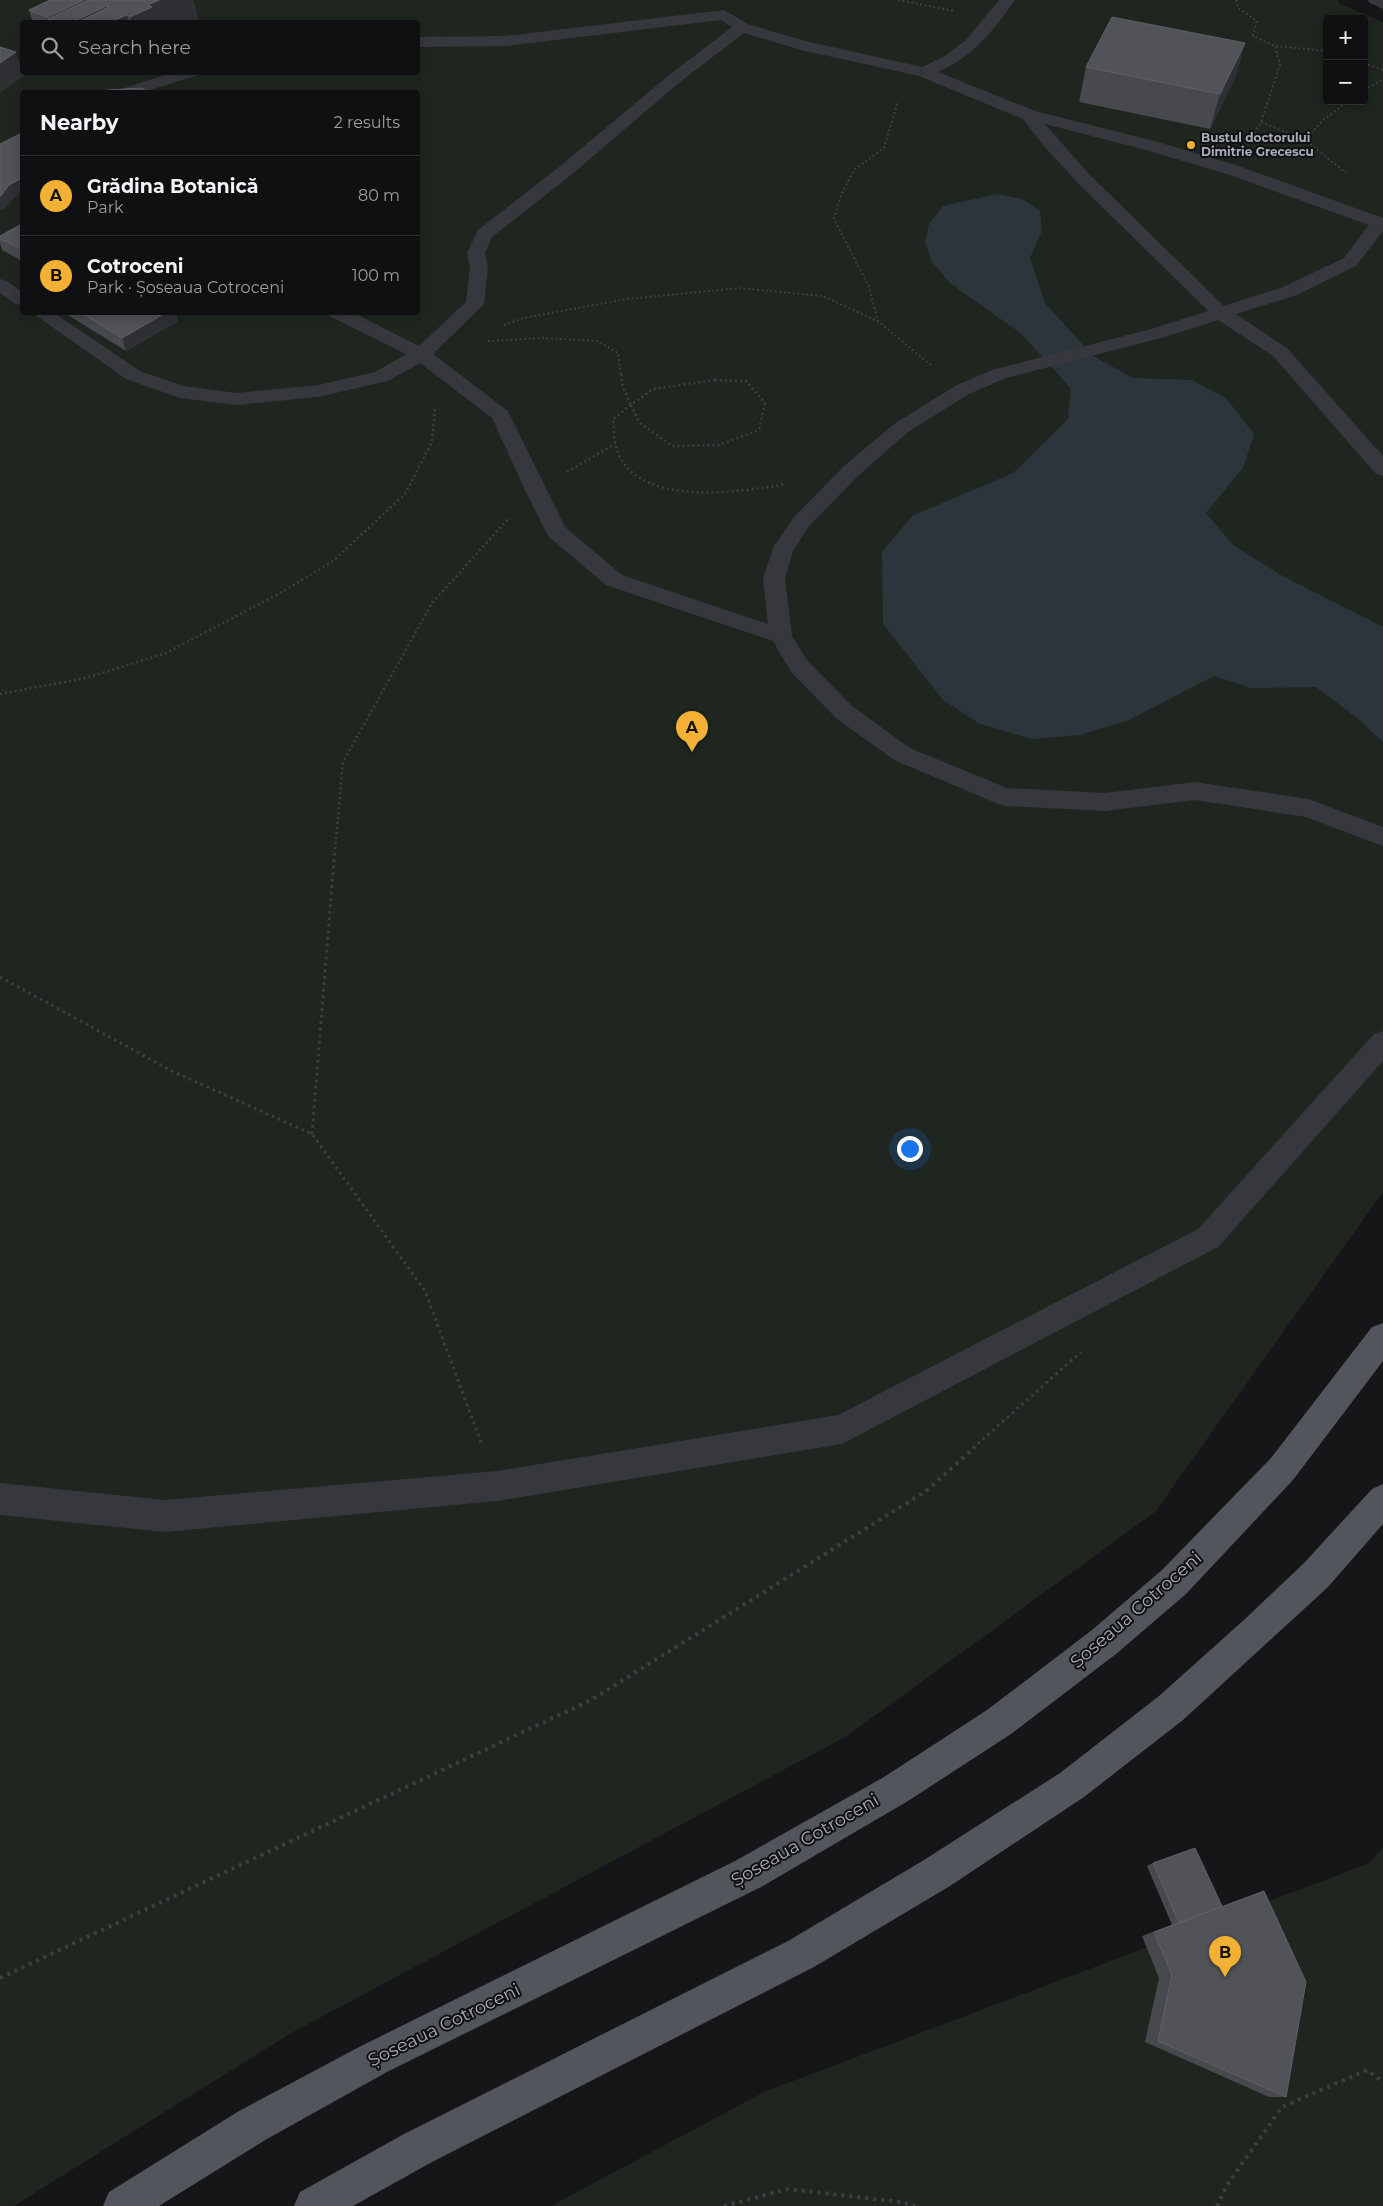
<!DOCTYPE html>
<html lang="en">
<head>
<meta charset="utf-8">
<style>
	:root { --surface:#101012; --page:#19191b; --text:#f1f3f6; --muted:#9c9d9f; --line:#303032; --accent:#f2b134 }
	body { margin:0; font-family:Montserrat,sans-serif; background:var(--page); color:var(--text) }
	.controls { position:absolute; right:15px; top:15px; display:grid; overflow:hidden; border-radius:5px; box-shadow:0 2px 12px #0003 }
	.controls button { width:45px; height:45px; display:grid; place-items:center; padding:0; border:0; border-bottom:1px solid var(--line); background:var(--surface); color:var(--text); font:25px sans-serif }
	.you { position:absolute; left:909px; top:1148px; width:18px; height:18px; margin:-12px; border:4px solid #fff; border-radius:50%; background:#1a73e8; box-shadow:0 0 0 8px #1a73e833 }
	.badge { display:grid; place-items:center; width:32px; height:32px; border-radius:50%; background:var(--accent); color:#111; font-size:16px; font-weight:700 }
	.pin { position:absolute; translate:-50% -41px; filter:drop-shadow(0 1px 2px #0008) }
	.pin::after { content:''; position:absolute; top:26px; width:18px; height:15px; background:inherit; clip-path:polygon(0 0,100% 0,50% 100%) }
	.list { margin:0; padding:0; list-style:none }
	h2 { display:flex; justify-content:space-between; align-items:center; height:65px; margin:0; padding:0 20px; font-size:21px }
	h2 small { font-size:16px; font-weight:400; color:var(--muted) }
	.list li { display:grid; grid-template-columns:32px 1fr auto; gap:15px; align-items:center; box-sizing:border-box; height:80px; padding:0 20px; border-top:1px solid var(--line) }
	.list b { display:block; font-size:19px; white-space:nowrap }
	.list p { margin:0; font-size:16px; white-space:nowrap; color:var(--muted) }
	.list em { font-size:16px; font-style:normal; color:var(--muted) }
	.icon { flex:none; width:28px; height:28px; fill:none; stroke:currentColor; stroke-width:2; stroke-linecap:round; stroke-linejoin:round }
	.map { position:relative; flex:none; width:1383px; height:2206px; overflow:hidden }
	.search { position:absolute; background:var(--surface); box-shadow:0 2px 12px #0003; left:20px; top:20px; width:400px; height:55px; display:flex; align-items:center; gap:12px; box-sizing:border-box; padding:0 18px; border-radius:5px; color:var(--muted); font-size:19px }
	.panel { position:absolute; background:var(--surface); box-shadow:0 2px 12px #0003; left:20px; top:90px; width:400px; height:225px; border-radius:5px }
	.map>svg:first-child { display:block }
	.green { fill:#1e261f; fill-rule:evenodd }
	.water { fill:#2c353c }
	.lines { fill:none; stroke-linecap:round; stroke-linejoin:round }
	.path-far3 { stroke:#3d3f44; stroke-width:2; stroke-dasharray:2 2.5; stroke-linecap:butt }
	.path-far2 { stroke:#3d3f44; stroke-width:2.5; stroke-dasharray:2 3; stroke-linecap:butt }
	.path-far1 { stroke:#3d3f44; stroke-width:3; stroke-dasharray:2.5 4; stroke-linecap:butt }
	.path { stroke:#3d3f44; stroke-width:4; stroke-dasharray:3 5; stroke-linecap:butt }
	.minor { fill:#37383d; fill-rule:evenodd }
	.major { fill:#53555c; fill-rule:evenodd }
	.wall { fill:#47494d }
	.shaded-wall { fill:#2f3033 }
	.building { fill:#525359; stroke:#5f6168 }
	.poi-dot { fill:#f2b134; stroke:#111113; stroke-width:2 }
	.labels { text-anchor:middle; stroke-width:4; stroke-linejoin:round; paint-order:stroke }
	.far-poi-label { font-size:12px; font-weight:bold; fill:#a8adb8; stroke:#111113; text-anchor:start }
	.near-street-label { font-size:18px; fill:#a8adb8; stroke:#111113 }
</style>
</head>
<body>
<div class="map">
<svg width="1383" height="2206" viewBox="0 0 1383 2206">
	<rect width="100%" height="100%" fill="#161618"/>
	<path class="green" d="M0 0H1338L1340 4 1383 22V1192L1155 1512 847 1736 293 2032 14 2206H0ZM1327 19H1364V101H1327ZM22 22H418V72H22ZM22 92H418V312H22Z
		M1383 1847V2206H551L764 2092 1370 1863Z"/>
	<path class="water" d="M997 194 1022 199 1040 211 1042 231 1030 258 1045 303 1093 356 1133 378 1192 380 1226 398 1254 434 1243 468 1206 513 1232 544 1279 574 1383 627V742L1357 718 1316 687 1251 688 1214 676 1127 721 1079 735 1032 739 980 724 943 700 883 624 882 552 912 516 1013 473 1068 419 1071 389 1052 367 1019 332 950 283 932 262 925 243 929 224 943 206Z"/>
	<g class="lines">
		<path class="path-far3" d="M898 0 954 11
			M1236 0 1238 8 1257 21 1253 36 1275 46 1327 51
			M1364 63 1383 70
			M1364 90 1383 80
			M1261 122 1305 140 1346 173
			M1305 140 1323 120 1349 101
			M1250 141 1261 122 1280 65 1275 46
			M878 322 869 287 834 219 841 195 854 170 884 148 898 101
			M504 325 524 318 627 299 739 288 823 296 879 322 932 366
			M488 341 542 338 597 341 618 353 621 375"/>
		<path class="path-far2" d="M621 374 623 388 631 405
			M715 380 746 381 765 403 759 430 719 445 672 446 639 422 631 405 653 389Z
			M631 405 613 419C614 432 614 445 620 457 646 507 741 492 786 484
			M567 472 615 444
			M0 694 86 678 166 653 282 592 333 561 405 494 432 442 435 409
			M335 849 343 762 432 603 508 519"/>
		<path class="path-far1" d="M0 977 172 1071 312 1134 425 1291 482 1445
			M312 1134 335 848
			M973 1448 1081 1352"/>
		<path class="path" d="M0 1978 591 1700 926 1491 975 1447
			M724 2206 788 2189 900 2202 915 2206
			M1217 2206 1227 2185 1282 2107 1367 2070 1383 2082"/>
		<path class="minor" d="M999 0H1015C994 30 972 58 938 72L1035 111 1158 142 1239 166 1383 218V231L1356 266 1297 295 1236 314 1287 348 1383 456V476L1376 474 1273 356 1218 320 1165 337 1006 378 969 394 908 432 858 476 809 526 793 551 785 578 792 636 807 660 852 706 910 748 1007 788 1105 793 1195 782 1309 799 1383 827V846L1306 817 1195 800 1105 811 1005 806 996 803 894 760 836 718 791 672 773 641 606 585 548 536 525 490 492 418 420 363 388 381 318 397 237 405 180 398 126 379 31 312H53L140 371 183 386 237 393 318 385 375 372 406 354 329 316 327 312H352L419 346 466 302 470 267 467 253 478 230 559 167 668 76 732 27 721 20 506 46 418 47V37L506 36 724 10 748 24 805 41 922 67 945 56 966 40ZM744 33 801 50 919 76 1023 119 1043 145 1076 181 1208 311 1151 329 992 370 955 386 894 424 844 466 795 516 774 546 763 578 768 624 622 575 565 527 508 411 433 354 484 304 488 267 485 253 492 237 571 175 680 82ZM1045 124 1146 150 1227 174 1369 225 1344 258 1283 287 1224 306 1088 173Z
			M1367 0H1383V9L1370 3Z
			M174 72H201L199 75 143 92H119L121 89Z
			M0 279 7 281 22 292V305L15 304 0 293Z
			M1383 1031V1061L1218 1247 842 1444 497 1501 165 1532 0 1515V1483L165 1500 497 1471 838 1415 1198 1229 1374 1034Z"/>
		<path class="major" d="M1383 1323V1361L1293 1480 1186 1594 1116 1654 1011 1734 908 1801 761 1887 387 2072 267 2139 159 2206H103L109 2192 239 2111 361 2046 735 1861 884 1777 987 1710 1092 1630 1162 1570 1271 1458 1372 1327Z
			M1383 1484V1524L1328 1587 1183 1720 1084 1797 950 1886 814 1967 432 2162 353 2206H294L300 2192 404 2134 788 1941 924 1860 1060 1773 1159 1696 1245 1619 1304 1563 1372 1489Z"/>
	</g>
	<path class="wall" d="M50 0H193L198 20 194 22H33L29 10Z
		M1245 43 1235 78 1210 129 1079 102 1086 67Z
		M22 224V261L2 250 0 243V236Z
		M63 312H175L178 321 126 351Z
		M1153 1863 1215 1909 1264 1891 1286 2097H1269L1145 2042 1159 1978 1142 1936 1172 1925 1147 1866Z"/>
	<path class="shaded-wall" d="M84 0H90L107 6 112 22 109 0H193L198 20 194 22H132L130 17 127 15 129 22H56L49 20 48 17Z
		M1245 43 1235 78 1210 129 1220 94Z
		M16 52 22 70V72H23L24 76 0 93V63Z
		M22 178V193L14 198 5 209 0 211V197L9 185Z
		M166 312H175L178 321 126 351 122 338Z"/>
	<path class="building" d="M50 0H84L48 17 29 10Z
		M88 0H159L148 5 152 7 130 17 127 15 110 22H78L109 7 107 6 72 22H56L48 19Z
		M1112 17 1245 43 1220 94 1086 67Z
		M0 47 16 52 0 63Z
		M142 88 148 92H103L108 90Z
		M22 133V178L9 185 0 197V144Z
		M22 224V250L0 238V236Z
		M80 312H167L122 338Z
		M1195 1848 1222 1906 1179 1923 1153 1863Z
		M1264 1891 1306 1982 1286 2097 1158 2041 1172 1975 1154 1932Z"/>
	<circle class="poi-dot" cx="1191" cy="145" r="5"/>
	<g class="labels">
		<g class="far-poi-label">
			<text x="1201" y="142">Bustul doctorului<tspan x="1201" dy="14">Dimitrie Grecescu</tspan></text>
		</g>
		<g class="near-street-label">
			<text transform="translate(1136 1610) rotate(-41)" y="6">Șoseaua Cotroceni</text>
			<text transform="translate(805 1840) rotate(-30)" y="6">Șoseaua Cotroceni</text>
			<text transform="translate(444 2025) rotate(-26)" y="6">Șoseaua Cotroceni</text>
		</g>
	</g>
</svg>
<div class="controls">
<button>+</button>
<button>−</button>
</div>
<div class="you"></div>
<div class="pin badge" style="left:692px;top:752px">A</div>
<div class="pin badge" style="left:1225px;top:1977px">B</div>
<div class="search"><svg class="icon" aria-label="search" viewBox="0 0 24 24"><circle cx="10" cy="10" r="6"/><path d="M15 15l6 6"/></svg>Search here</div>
<section class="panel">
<h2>Nearby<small>2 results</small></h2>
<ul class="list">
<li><span class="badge">A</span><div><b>Grădina Botanică</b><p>Park</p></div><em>80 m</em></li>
<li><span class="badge">B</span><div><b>Cotroceni</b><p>Park · Șoseaua Cotroceni</p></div><em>100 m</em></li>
</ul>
</section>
</div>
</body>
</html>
